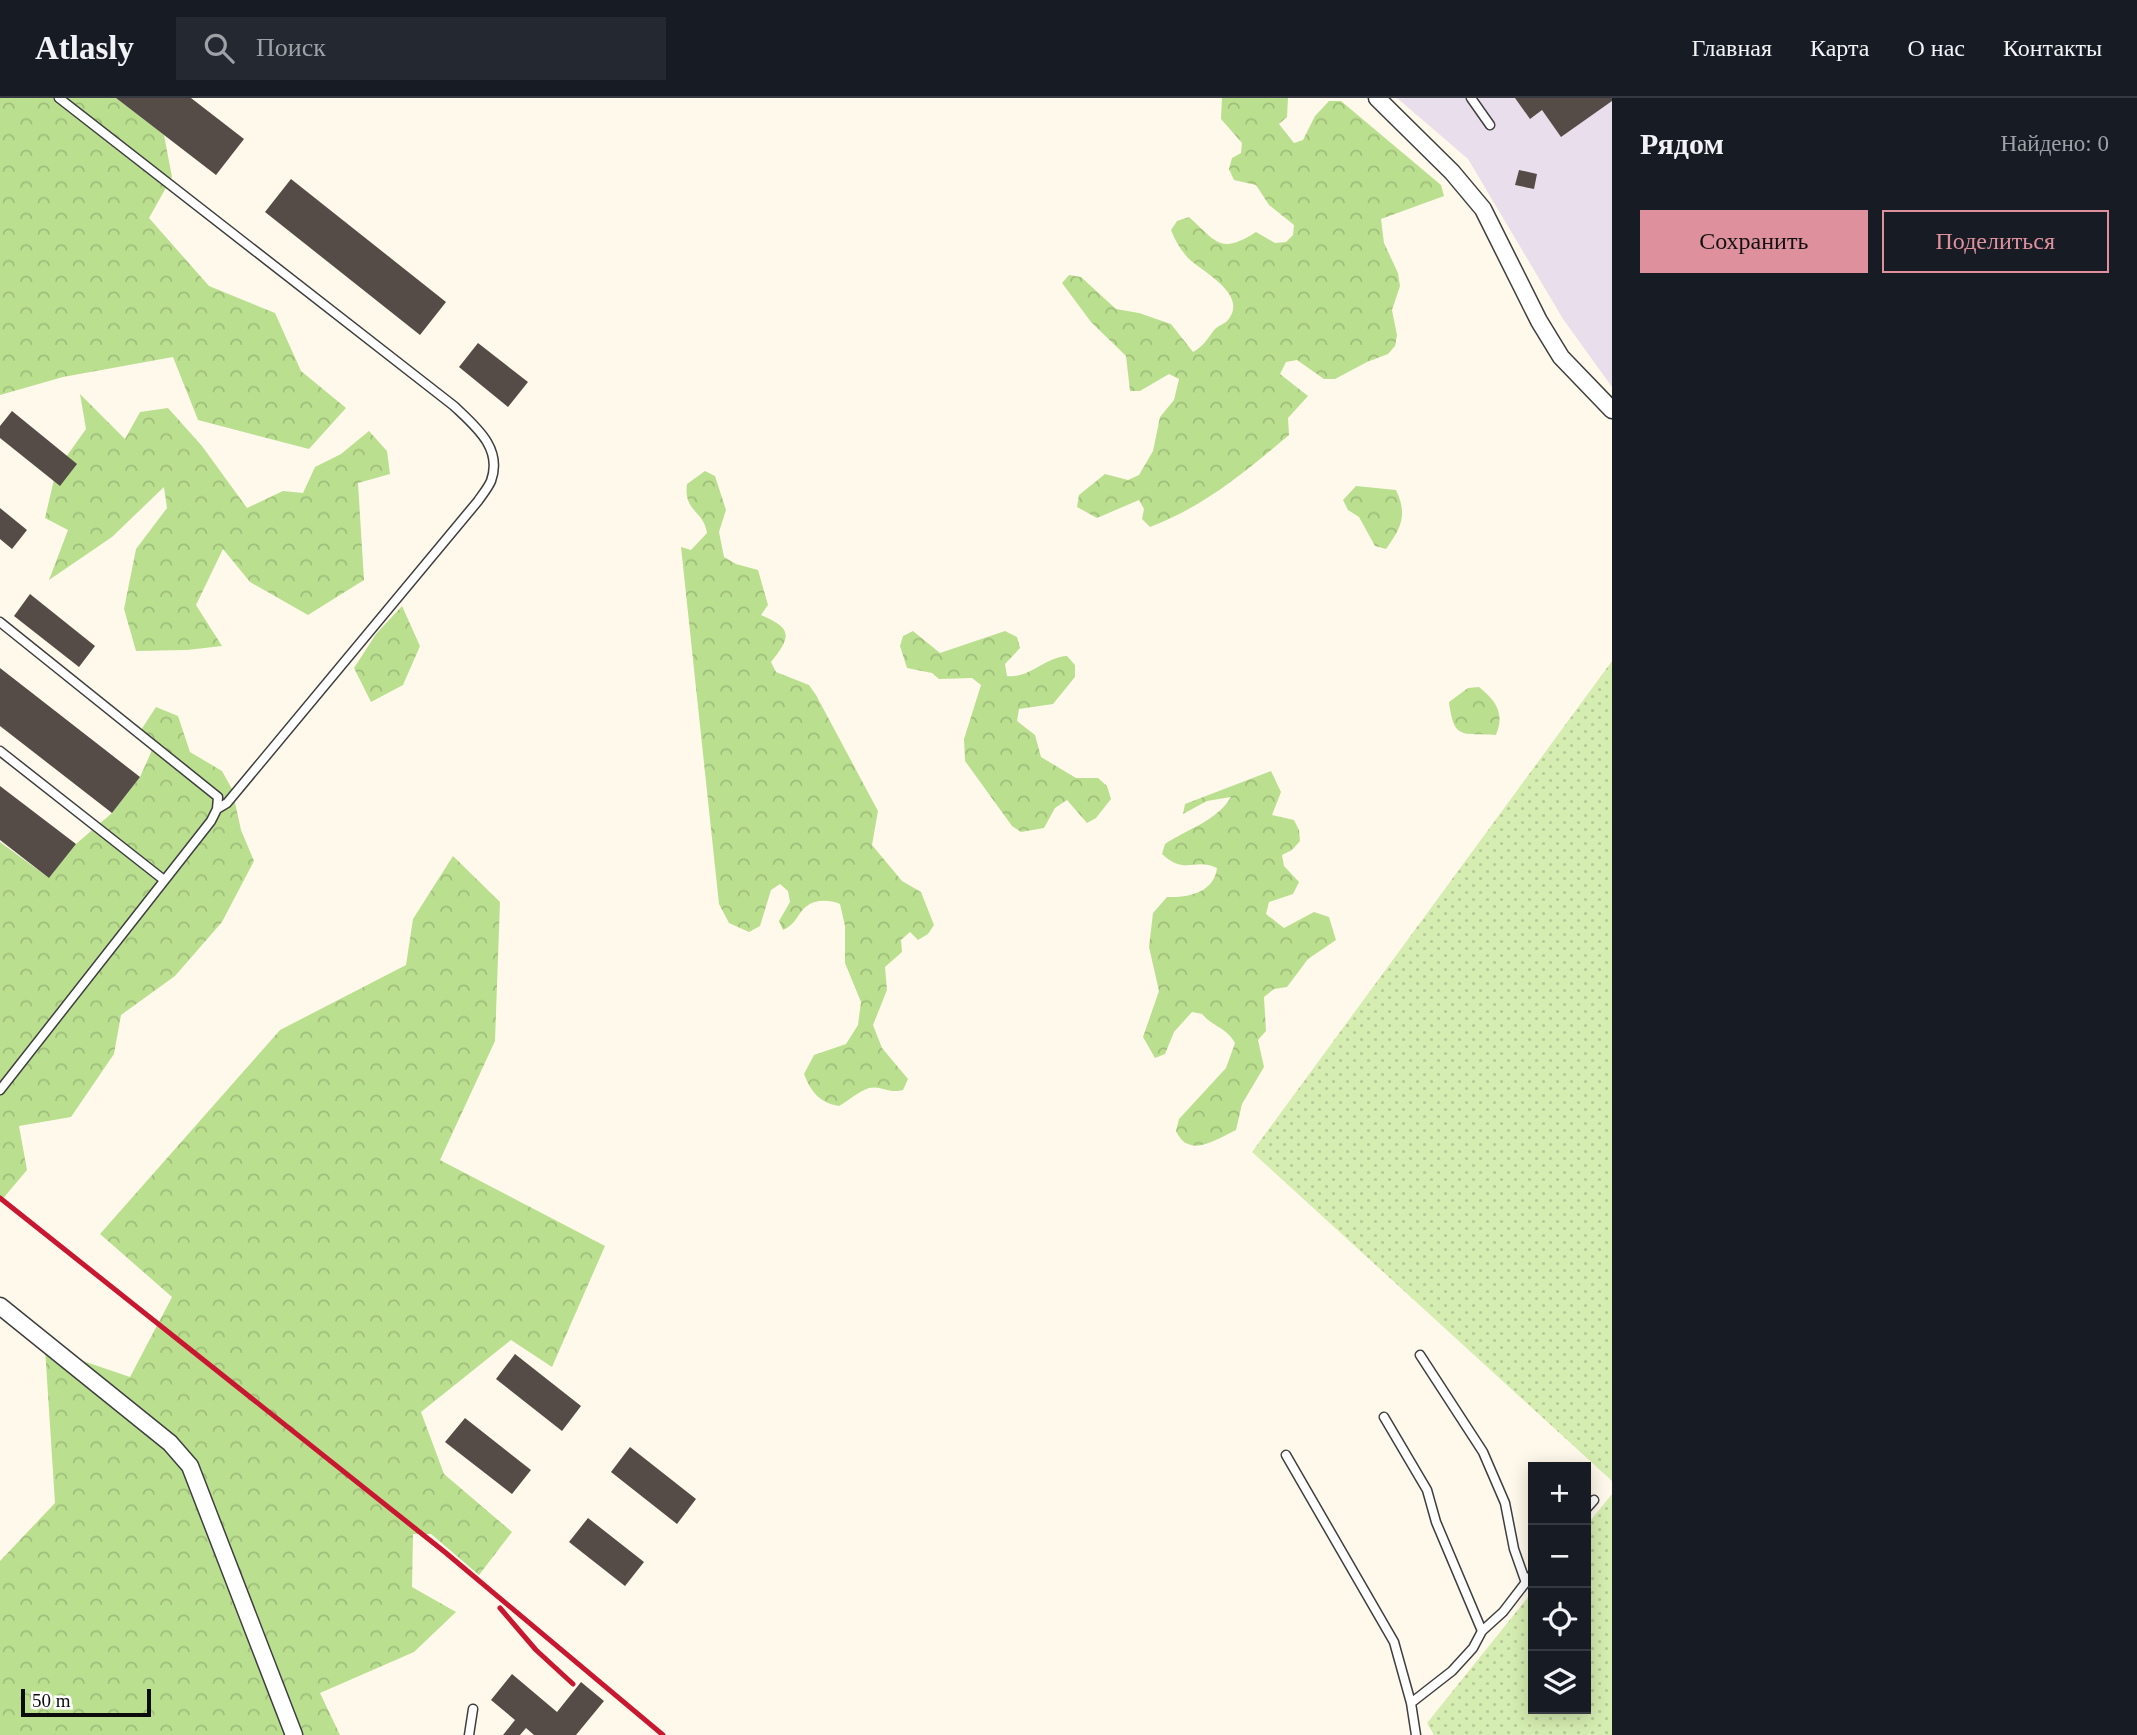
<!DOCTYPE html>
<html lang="ru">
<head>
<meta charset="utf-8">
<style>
	:root { --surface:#171b24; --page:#242831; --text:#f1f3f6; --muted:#9ea1a6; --line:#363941; --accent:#df909d }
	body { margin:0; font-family:Georgia,serif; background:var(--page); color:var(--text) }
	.controls { position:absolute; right:21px; bottom:21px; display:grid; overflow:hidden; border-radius:0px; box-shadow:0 4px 18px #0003 }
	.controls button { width:63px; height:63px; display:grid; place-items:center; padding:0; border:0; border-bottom:2px solid var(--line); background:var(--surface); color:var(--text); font:35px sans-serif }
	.scale { position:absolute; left:21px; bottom:18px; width:130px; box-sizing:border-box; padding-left:7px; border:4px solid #0c0c0c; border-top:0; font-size:19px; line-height:24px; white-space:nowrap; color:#0c0c0c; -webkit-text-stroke:5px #fff; paint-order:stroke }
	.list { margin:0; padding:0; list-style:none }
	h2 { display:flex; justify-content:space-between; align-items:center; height:91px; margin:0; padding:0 28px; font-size:30px }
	h2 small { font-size:23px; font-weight:400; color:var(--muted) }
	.actions { display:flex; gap:14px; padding:21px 28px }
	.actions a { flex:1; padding:16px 0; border:2px solid var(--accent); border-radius:0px; text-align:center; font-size:24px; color:var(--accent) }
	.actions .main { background:var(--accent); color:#111 }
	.icon { flex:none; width:38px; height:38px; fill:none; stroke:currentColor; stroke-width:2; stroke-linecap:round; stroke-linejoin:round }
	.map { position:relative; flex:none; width:1612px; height:1637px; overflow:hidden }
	header { display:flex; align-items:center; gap:42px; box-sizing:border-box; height:98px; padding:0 35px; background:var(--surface); border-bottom:2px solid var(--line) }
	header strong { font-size:33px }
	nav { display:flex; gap:38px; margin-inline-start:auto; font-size:24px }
	.search { width:490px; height:63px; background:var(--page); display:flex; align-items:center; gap:18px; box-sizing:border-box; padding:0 24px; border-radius:0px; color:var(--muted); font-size:26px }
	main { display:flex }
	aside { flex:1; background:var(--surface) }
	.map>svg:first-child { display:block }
	.industrial { fill:#e9dfec }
	.forest { fill:url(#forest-crowns) }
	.garden { fill:url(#garden-dots) }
	.building { fill:#554b47 }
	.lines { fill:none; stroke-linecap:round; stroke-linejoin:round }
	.lane-casing { stroke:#3f3f3f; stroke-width:11 }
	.street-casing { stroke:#3f3f3f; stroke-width:19 }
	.lane { stroke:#fff; stroke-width:8 }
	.street { stroke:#fff; stroke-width:16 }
	.rail { stroke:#c81831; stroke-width:5 }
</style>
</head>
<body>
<header>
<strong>Atlasly</strong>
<div class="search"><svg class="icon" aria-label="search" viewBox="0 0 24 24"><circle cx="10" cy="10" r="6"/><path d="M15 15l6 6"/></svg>Поиск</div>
<nav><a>Главная</a><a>Карта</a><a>О нас</a><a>Контакты</a></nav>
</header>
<main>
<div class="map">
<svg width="1612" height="1637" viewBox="0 0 1612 1637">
	<defs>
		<pattern id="forest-crowns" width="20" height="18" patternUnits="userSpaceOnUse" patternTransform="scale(1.75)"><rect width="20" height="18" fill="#badf8f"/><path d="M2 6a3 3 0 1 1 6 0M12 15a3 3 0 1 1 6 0" fill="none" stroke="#9fbe7a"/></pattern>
		<pattern id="garden-dots" width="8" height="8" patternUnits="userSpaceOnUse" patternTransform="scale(1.75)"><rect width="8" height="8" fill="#d6edb1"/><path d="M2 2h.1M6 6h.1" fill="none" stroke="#b6ca97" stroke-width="1.8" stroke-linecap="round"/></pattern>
	</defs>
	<rect width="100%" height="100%" fill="#fff9eb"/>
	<path class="industrial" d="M1397 0H1612V289L1563 221 1468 61Z"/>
	<path class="forest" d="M0 0H116L164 37 172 79 149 120 209 188 275 215 301 273 346 310 309 351 198 322 173 259 63 279 0 297Z
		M1222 0H1288L1287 19 1279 26 1294 45 1303 42 1315 18 1329 3H1341L1441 87 1444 98 1381 121 1384 145 1398 175 1400 188 1392 212 1397 237 1395 248 1388 256 1367 264 1335 281H1324L1297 262 1286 264 1280 276 1308 298 1288 320 1289 337C1245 374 1205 408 1150 429L1142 421 1144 411 1139 402 1097 420 1077 409 1079 397 1105 376 1128 382 1139 377 1153 353 1160 319 1174 302 1179 281 1169 276 1140 293H1130L1126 258 1091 224 1062 185 1069 177 1081 179 1116 211 1139 215 1171 226 1193 254C1204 248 1207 241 1215 231 1219 227 1225 226 1228 222 1249 196 1202 174 1188 160 1181 152 1175 143 1171 132L1177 123 1189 119C1217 144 1220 157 1256 134L1275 145 1286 144 1293 137 1294 127 1269 107 1256 87 1234 82 1229 71 1232 60 1241 55 1242 45 1221 21Z
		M80 296 125 341 140 314 168 310 202 348 247 410 283 393 303 395 315 369 341 356 369 333 387 353 390 376 358 385 364 482 308 517 250 484 223 451 196 507 222 548 187 552 136 553 124 511 136 451 167 410 164 389 112 439 49 482 68 432 45 420 56 373 86 331Z
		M705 373 715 378 726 412 719 434 724 459 736 466 758 472 768 507 761 517C792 530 792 538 771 564L776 574 809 587 816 597 878 713 872 747 902 783 921 794 934 827 928 836 918 842 910 834 901 842 902 854 885 869 887 892 873 927 882 950 908 981 903 992C888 996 882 987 869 990 859 993 848 1003 839 1008 820 1005 811 994 804 976L814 957 846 946 858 927 861 904 845 865V828L840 806C830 802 816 801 807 808 797 815 798 825 783 832L779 823 790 804 788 793 780 786 771 792 760 828 749 834 729 825 719 806 681 449 691 452 707 435C704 413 683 413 687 386Z
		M1356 388 1396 392C1408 417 1401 430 1386 451L1375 448 1359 419 1348 412 1343 402Z
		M402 508 420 548 403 587 371 604 354 570 376 536Z
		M913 533 940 555 1005 533 1017 539 1020 550 1005 566 1007 578C1029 581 1045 559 1067 558L1075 567V579L1053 606 1019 611 1017 623 1035 637 1041 659 1076 680H1098L1107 688 1111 701 1096 720 1087 725 1067 702 1055 710 1044 730 1021 734 1012 728 965 663 964 641 981 587 972 580 939 581 932 575 907 570 900 548 903 538Z
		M1479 589C1496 603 1505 615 1496 637 1461 635 1454 642 1449 604L1468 590Z
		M156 609 178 618 190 654 222 673 232 691 241 732 254 763 222 824 175 878 121 917 114 956 71 1019 19 1028 27 1072 0 1104V744L49 780 76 746 112 715 140 679 153 650 141 632Z
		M1271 673 1281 694 1272 717 1294 722 1299 732 1300 743 1292 752 1282 757 1284 768 1299 784 1293 796 1269 804 1266 816 1284 830 1314 814 1329 819 1336 842 1308 861 1287 889 1274 891 1264 899 1266 933 1258 942 1264 969 1242 1006 1236 1032C1215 1042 1189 1061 1176 1033L1179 1021 1226 970 1235 945C1226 929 1213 929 1202 916L1192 914 1174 934 1165 956 1155 960 1143 939 1159 893 1149 849 1153 815 1167 799C1189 800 1214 794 1217 770 1194 759 1186 778 1162 756L1165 746C1187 731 1217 723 1231 699L1207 703 1183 716 1185 706Z
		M453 758 500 804 495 943 440 1062 605 1148 552 1269 511 1242 421 1314 444 1376 512 1434 479 1477 431 1436H413L412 1489 456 1514 414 1554 320 1595 340 1637H0V1463L55 1405 45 1250 130 1279 172 1199 100 1136 280 932 406 867 413 821Z"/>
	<path class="garden" d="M1612 563V1383L1252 1054Z
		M1612 1396V1637H1434L1427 1625 1533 1493V1611H1586V1428Z"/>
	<path class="building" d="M116 0H191L244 41 216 77Z
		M1515 0H1612V3L1561 39 1542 12 1530 21Z
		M1519 72 1537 76 1534 91 1515 87Z
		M291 81 446 204 420 237 265 114Z
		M478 245 528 284 508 309 459 269Z
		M12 313 77 366 60 388 0 340V328Z
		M0 410 27 432 12 451 0 441Z
		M30 496 95 548 79 569 14 518Z
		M0 570 140 679 112 715 0 628Z
		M0 688 76 746 49 780 0 742Z
		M515 1256 581 1308 562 1333 496 1281Z
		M465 1320 531 1372 512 1396 445 1344Z
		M630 1349 696 1401 677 1426 611 1374Z
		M588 1420 644 1464 625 1488 569 1444Z
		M512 1576 557 1614 581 1584 604 1603 576 1637H534L526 1630 520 1637H503L515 1622 491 1602Z"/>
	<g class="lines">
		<g class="lane-casing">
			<path id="lane" d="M59 0 454 308C475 328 503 350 491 383 488 390 482 397 478 403L227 705 217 711
				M1471 0 1490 27
				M0 524 218 699 217 711 211 723 0 992
				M0 653 164 782
				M1420 1257 1483 1354 1505 1405 1514 1451 1526 1485
				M1384 1319 1427 1392 1436 1424 1482 1533
				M1286 1357 1394 1544 1411 1605 1416 1637
				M1586 1411 1594 1402
				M1411 1605 1452 1573 1473 1550 1482 1533 1503 1514 1533 1475
				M469 1637 473 1611"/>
		</g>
		<g class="street-casing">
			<path id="street" d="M1377 0 1452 74 1483 111 1539 223 1561 259 1612 312
				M0 1208 170 1345 190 1368 294 1637"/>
		</g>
		<use href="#lane" class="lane"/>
		<use href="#street" class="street"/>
		<path class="rail" d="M0 1100 446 1455 663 1637
			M500 1510 536 1552 573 1586"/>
	</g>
</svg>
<div class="controls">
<button>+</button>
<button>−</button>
<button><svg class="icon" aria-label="locate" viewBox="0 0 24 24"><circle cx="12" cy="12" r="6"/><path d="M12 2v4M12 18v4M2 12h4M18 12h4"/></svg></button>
<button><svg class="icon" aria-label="layers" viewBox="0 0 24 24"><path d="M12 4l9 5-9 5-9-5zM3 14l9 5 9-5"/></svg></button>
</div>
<div class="scale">50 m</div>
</div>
<aside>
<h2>Рядом<small>Найдено: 0</small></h2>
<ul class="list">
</ul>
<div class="actions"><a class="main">Сохранить</a><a>Поделиться</a></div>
</aside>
</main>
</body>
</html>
